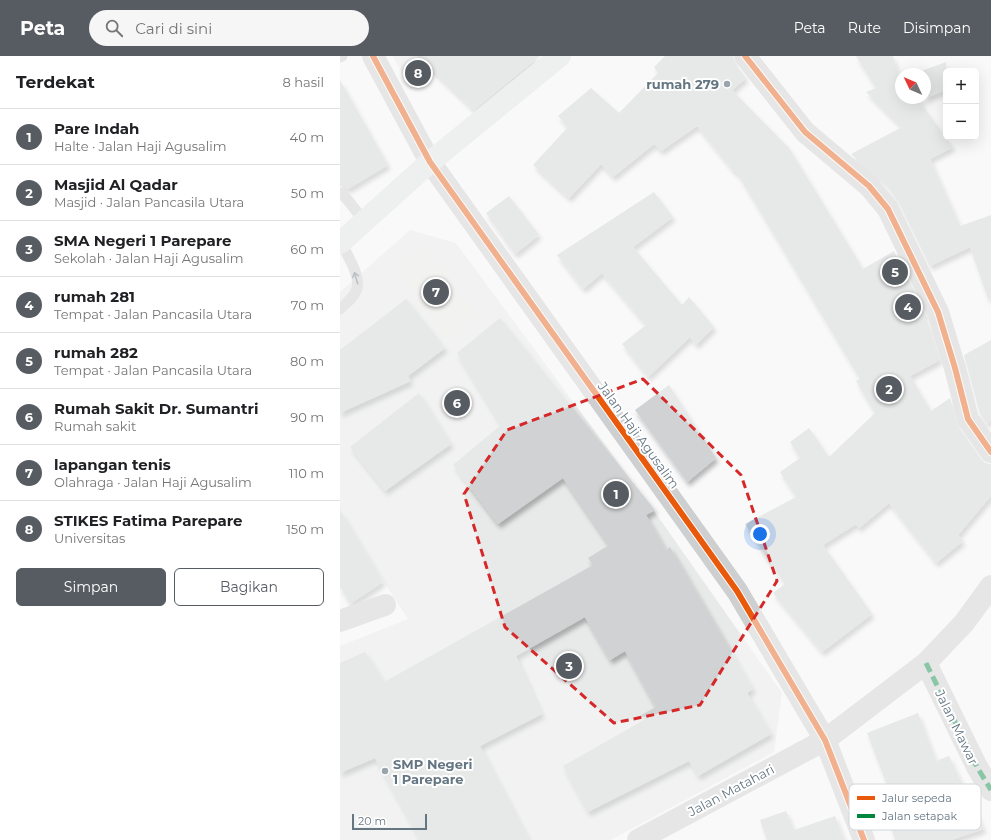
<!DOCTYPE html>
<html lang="id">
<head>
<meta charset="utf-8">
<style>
	:root { --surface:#fff; --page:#f6f6f6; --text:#202124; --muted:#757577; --line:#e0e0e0; --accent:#565c61 }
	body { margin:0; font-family:Montserrat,sans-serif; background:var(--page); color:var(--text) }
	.controls { position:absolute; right:12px; top:12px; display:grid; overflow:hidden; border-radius:6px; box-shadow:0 4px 16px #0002 }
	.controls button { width:36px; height:36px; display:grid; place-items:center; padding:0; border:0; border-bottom:1px solid var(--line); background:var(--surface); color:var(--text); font:20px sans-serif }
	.compass { position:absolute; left:555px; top:12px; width:36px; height:36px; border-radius:50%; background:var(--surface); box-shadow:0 4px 16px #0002; rotate:314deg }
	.scale { position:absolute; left:12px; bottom:10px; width:75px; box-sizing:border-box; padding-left:4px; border:2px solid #657683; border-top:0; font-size:11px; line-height:14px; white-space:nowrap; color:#657683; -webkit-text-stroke:3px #fff; paint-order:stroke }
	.you { position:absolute; left:420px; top:478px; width:14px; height:14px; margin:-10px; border:3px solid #fff; border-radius:50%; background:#1a73e8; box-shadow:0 0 0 6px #1a73e833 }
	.badge { display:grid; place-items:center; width:26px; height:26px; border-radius:50%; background:var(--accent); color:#fff; font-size:13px; font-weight:700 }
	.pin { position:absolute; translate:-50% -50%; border:2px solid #fff; box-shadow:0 1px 4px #0006 }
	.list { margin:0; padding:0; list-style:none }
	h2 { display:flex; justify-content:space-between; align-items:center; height:52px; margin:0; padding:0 16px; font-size:17px }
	h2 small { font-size:13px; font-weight:400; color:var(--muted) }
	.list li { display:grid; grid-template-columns:26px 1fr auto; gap:12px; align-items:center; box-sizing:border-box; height:56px; padding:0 16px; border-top:1px solid var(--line) }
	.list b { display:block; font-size:15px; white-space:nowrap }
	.list p { margin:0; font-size:13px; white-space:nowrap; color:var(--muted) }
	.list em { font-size:13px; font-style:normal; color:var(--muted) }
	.actions { display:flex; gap:8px; padding:12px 16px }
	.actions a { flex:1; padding:9px 0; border:1px solid var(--accent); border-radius:6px; text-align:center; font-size:14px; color:var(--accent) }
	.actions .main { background:var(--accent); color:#fff }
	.icon { flex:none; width:22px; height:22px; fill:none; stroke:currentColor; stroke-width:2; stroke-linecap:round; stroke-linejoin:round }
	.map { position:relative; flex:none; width:651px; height:784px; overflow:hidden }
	header { display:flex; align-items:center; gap:24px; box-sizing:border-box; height:56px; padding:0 20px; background:var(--accent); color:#fff }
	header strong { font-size:19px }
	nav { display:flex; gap:22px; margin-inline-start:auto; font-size:14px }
	.search { width:280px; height:36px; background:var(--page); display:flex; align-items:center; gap:10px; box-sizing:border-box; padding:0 14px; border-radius:22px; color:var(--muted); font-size:15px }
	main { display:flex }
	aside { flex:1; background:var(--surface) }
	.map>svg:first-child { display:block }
	.built { fill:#e8e9e9 }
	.green { fill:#e8ebe6 }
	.building { fill:#d0d2d3; filter:url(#shadow) }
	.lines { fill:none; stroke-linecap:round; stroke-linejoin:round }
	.service { stroke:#cecfd0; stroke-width:11 }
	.minor { stroke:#cecfd0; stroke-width:22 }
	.tertiary { stroke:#cecfd0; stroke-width:22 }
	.trunk { stroke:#e1e2e2; stroke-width:22 }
	.quiet { stroke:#00873e; stroke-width:5; stroke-dasharray:10 5; stroke-linecap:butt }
	.cycleway-casing { stroke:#fff; stroke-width:8 }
	.cycleway { stroke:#e8590c; stroke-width:6 }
	.oneway { stroke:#707f8b }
	.marked { fill:none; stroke:#d62828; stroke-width:3; stroke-dasharray:8 5; stroke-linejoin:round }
	.poi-dot { fill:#99a4ac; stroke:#fff; stroke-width:1.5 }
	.labels { text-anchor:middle; stroke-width:4; stroke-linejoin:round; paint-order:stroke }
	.poi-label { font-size:13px; font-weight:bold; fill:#657683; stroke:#fff; text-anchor:end }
	.street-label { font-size:13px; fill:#657683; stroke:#fff }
	.key { fill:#fff; stroke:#d1d6da; stroke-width:1 }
	.key-label { font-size:11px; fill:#657683 }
</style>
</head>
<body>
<header>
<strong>Peta</strong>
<div class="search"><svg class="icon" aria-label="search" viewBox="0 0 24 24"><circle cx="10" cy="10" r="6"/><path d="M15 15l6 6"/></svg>Cari di sini</div>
<nav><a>Peta</a><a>Rute</a><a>Disimpan</a></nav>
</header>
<main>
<aside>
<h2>Terdekat<small>8 hasil</small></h2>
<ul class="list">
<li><span class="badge">1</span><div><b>Pare Indah</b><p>Halte · Jalan Haji Agusalim</p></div><em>40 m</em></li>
<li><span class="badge">2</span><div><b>Masjid Al Qadar</b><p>Masjid · Jalan Pancasila Utara</p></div><em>50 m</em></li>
<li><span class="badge">3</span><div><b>SMA Negeri 1 Parepare</b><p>Sekolah · Jalan Haji Agusalim</p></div><em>60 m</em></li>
<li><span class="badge">4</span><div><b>rumah 281</b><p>Tempat · Jalan Pancasila Utara</p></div><em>70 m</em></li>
<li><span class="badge">5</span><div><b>rumah 282</b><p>Tempat · Jalan Pancasila Utara</p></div><em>80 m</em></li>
<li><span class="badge">6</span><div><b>Rumah Sakit Dr. Sumantri</b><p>Rumah sakit</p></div><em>90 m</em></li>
<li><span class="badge">7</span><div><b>lapangan tenis</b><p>Olahraga · Jalan Haji Agusalim</p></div><em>110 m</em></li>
<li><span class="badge">8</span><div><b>STIKES Fatima Parepare</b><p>Universitas</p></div><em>150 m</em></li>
</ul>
<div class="actions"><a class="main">Simpan</a><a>Bagikan</a></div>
</aside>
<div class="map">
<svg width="651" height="784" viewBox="0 0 651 784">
	<defs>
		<filter id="shadow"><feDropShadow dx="2.5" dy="4.5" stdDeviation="2" flood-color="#0004"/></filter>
	</defs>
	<rect width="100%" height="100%" fill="#f9f9f9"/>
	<path class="built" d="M53 0H118L71 34Z
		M70 174 116 187 319 462 442 637 434 696 271 784H0V590L68 563 0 459V236Z"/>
	<path class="green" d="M87 190 137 260 105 283 55 213Z"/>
	<path class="building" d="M77 0H200L134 54Z
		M325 0H393L395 8 406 22 392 34 449 92 523 213 554 195 586 259 584 260 589 270 600 304 570 320 591 355 610 342 618 370 641 403 645 407 651 408V440L618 479 623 485 596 507 549 447 519 472 516 468 483 489 532 558 482 596 433 537 445 528 405 468 456 441 440 416 460 402 450 386 469 372 489 401 535 357 516 325 520 323 396 115 394 116 357 70 321 95 314 88 273 121 261 108 229 142 193 109 228 71 218 60 251 32 279 57 318 17 314 11Z
		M516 0H553L560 23 561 22V42H585V18H573L606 6V34L579 45 613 91 590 103 620 170 651 159V242L648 243 630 191 590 210 558 145 545 127 511 98 562 71 526 36 536 32Z
		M0 24 48 109 8 133 4 130H0Z
		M314 136 333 161 293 191 342 249 349 241 374 271 356 289 350 281 308 321 282 288 306 269 262 217 243 233 217 199Z
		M169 140 199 179 175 198 146 157Z
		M66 243 105 292 68 320 71 325 0 357V294Z
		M160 262 315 454 306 459 326 494 330 491 413 633 407 637 431 678 358 720 349 705 248 756 223 710 304 664 301 659 316 651 285 595 270 604 245 561 176 600 202 658 140 690 189 784H80L35 702 0 717V607L25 596 44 626 253 509 248 502 269 489 223 422 158 468 113 409 161 369 117 297Z
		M651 284V365L647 368 640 358 624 299Z
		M329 329 376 402 347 426 295 354Z
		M79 337 111 388 45 435 10 391Z
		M0 454 43 526 10 548 0 531Z
		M578 657 596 705 609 700 644 773 611 784H555L539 731 547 729 527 677Z
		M446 755 454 774 495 760 504 784H427L420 764Z"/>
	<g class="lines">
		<path class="service" d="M0 1 2 0
			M2 137 25 166
			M0 253C5 248 12 243 15 237 24 223 7 200 1 186"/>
		<path class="minor" d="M405 0 465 76 529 130 548 153 598 256 615 312 628 363 651 396
			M0 565 45 549
			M586 607 637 711 651 734
			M298 784 485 684 586 607 624 567 651 530"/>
		<path class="tertiary" d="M33 0 90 106 397 535 485 684 524 784"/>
		<path class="trunk" d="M0 187 90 106 220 0"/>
		<path class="quiet" d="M586 607 637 711 651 734"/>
		<g class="cycleway-casing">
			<path id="cycleway" d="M33 0 90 106 397 535 485 684 524 784
				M405 0 465 76 529 130 548 153 598 256 615 312 628 363 651 396"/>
		</g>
		<use href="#cycleway" class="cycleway"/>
	</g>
	<defs><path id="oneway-shaft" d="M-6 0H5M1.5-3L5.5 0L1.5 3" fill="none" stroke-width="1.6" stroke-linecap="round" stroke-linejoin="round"/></defs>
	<use class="oneway" href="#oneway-shaft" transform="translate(16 222) rotate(-107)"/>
	<path d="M0 0H651V784H0ZM303 323 401 419 437 525 360 649 274 667 165 571 124 438 167 374Z" fill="#f9f9f9" fill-opacity=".55" fill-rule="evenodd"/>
	<path class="marked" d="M303 323 401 419 437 525 360 649 274 667 165 571 124 438 167 374Z"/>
	<g class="poi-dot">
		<circle cx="387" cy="28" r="4"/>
		<circle cx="45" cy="715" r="4"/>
	</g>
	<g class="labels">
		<g class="poi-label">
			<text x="379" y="33">rumah 279</text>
			<text x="53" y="713" text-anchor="start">SMP Negeri<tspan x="53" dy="15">1 Parepare</tspan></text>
		</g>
		<g class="street-label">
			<text transform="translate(299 379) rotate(54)" y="5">Jalan Haji Agusalim</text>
			<text transform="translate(617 671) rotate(64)" y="5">Jalan Mawar</text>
			<text transform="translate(391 734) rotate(-28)" y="5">Jalan Matahari</text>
		</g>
	</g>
	<rect x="509" y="728" width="132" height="46" rx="6" class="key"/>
	<rect x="517" y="740" width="18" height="4" fill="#e8590c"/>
	<rect x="517" y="758" width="18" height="4" fill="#00873e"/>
	<g class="key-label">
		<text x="542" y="746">Jalur sepeda</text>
		<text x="542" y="764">Jalan setapak</text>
	</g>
</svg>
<div class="controls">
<button>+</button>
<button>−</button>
</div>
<svg class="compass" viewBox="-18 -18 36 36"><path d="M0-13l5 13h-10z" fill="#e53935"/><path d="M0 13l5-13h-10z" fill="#757577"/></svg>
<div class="scale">20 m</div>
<div class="you"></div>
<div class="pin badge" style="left:276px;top:438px">1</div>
<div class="pin badge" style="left:549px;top:333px">2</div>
<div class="pin badge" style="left:229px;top:610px">3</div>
<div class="pin badge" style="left:568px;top:251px">4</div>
<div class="pin badge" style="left:555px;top:216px">5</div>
<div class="pin badge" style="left:117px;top:347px">6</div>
<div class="pin badge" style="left:96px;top:236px">7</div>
<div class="pin badge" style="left:78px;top:17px">8</div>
</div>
</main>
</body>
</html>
